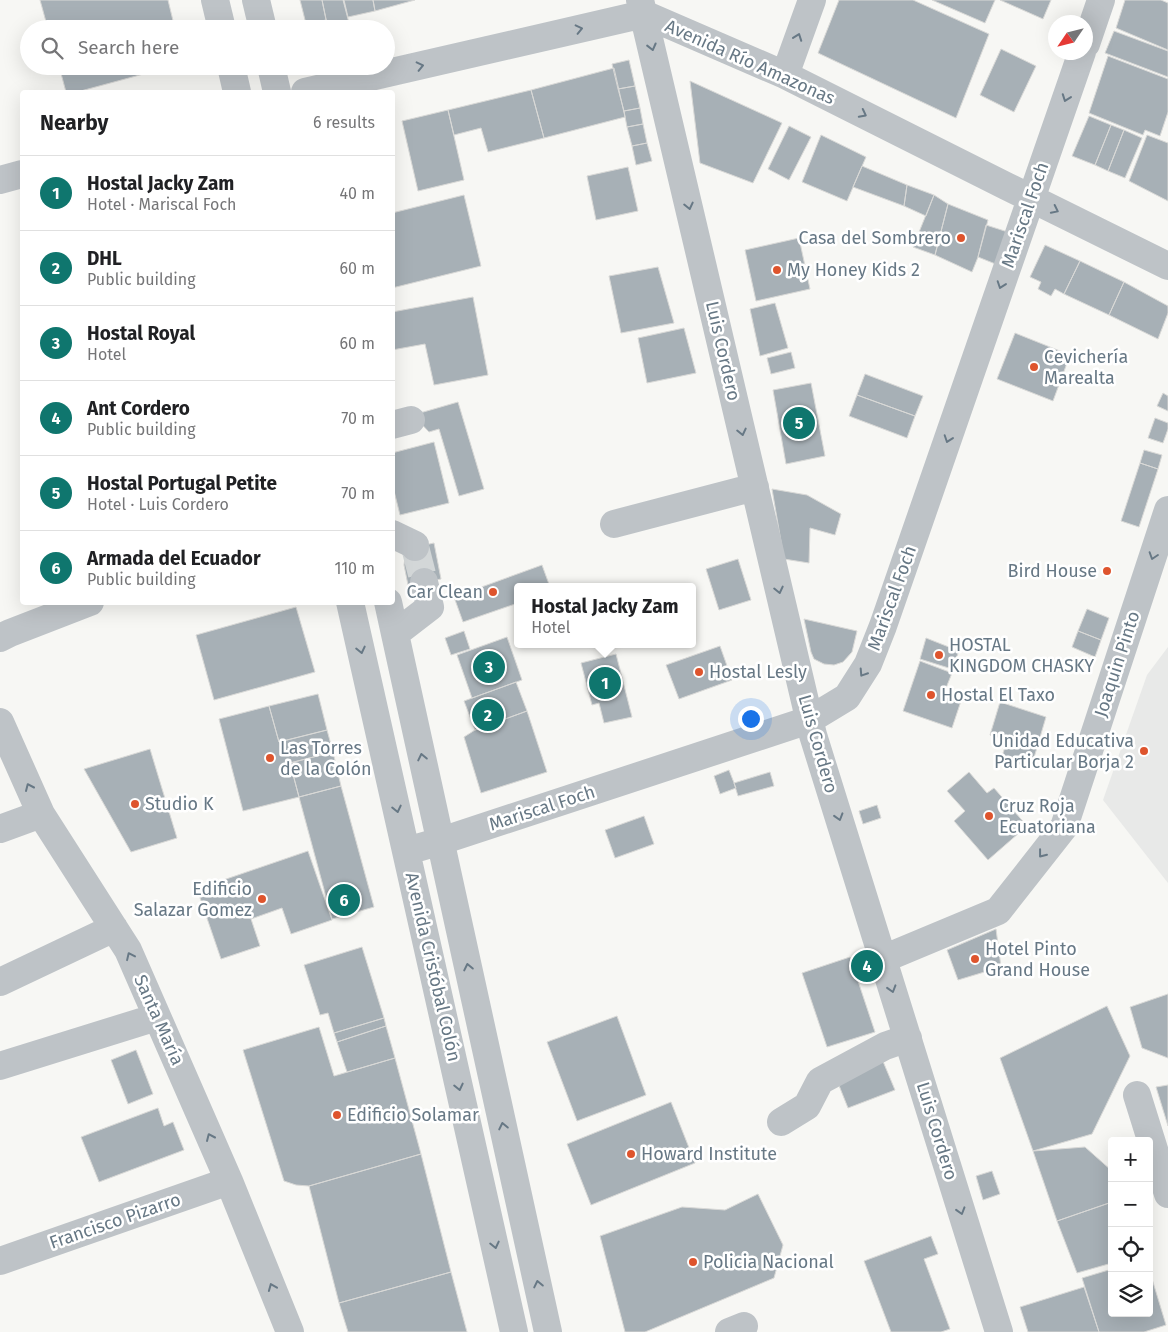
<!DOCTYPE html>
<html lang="en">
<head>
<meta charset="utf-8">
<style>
	:root { --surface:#fff; --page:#f2f2f2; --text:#202124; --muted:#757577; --line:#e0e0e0; --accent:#0f766e }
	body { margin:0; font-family:"Fira Sans",sans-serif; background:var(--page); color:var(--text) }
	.controls { position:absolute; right:15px; bottom:15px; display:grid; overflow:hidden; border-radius:5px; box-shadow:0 5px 20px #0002 }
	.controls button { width:45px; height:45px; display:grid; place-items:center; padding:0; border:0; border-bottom:1px solid var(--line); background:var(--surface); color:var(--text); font:25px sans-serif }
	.compass { position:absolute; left:1048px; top:15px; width:45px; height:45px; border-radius:50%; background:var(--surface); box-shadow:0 5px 20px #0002; rotate:235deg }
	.you { position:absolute; left:750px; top:718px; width:18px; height:18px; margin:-12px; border:4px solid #fff; border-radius:50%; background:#1a73e8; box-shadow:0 0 0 8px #1a73e833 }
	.badge { display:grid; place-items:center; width:32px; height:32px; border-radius:50%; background:var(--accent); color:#fff; font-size:16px; font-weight:700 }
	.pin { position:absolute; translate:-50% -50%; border:2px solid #fff; box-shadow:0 1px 5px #0006 }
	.popup { position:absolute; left:514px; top:583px; width:182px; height:65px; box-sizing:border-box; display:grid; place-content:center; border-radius:5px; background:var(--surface); filter:drop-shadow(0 1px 4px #0005); font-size:16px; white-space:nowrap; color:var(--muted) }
	.popup b { font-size:19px; color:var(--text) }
	.popup::after { content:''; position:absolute; left:50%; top:100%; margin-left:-10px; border:10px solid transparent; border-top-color:var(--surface) }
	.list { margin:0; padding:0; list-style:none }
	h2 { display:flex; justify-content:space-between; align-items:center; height:65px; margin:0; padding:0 20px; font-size:21px }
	h2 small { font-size:16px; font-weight:400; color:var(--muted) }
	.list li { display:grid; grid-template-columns:32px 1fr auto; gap:15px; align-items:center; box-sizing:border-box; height:75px; padding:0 20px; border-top:1px solid var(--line) }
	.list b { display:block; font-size:19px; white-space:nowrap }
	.list p { margin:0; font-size:16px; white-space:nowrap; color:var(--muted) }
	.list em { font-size:16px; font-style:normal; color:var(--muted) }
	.icon { flex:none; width:28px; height:28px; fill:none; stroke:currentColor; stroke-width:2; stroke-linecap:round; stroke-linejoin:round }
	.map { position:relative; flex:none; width:1168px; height:1332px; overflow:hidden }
	.search { position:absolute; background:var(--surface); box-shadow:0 5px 20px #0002; left:20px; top:20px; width:375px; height:55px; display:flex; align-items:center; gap:12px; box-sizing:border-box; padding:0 18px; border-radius:28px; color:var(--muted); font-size:19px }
	.panel { position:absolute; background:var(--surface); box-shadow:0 5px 20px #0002; left:20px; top:90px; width:375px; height:515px; border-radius:5px }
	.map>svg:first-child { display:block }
	.built { fill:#e8e9e8 }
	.building { fill:#a7b0b6; stroke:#d9d9d7 }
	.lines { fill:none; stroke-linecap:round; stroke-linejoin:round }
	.minor-tunnel { stroke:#d3d7d8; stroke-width:28; stroke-dasharray:28 14; stroke-linecap:butt }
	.minor { stroke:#bec3c7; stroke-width:28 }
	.oneway { stroke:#677885 }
	.poi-dot { fill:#de542d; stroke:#fff; stroke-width:2 }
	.labels { text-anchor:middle; stroke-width:5; stroke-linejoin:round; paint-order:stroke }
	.street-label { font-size:18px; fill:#677885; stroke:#fff }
	.poi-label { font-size:18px; fill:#677885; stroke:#fff; text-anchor:start }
</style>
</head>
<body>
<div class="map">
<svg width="1168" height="1332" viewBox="0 0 1168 1332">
	<rect width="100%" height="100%" fill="#f7f7f4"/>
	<path class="built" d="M1168 647V883L1103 800 1147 675Z"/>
	<path class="building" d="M40 0H168L175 29H48Z
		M300 0H322L326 20 306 24Z
		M322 0H343L349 23 328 28Z
		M344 0H373L375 11 348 17Z
		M373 0H415L375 11Z
		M839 0H913L989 34 956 118 818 53Z
		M932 0H995L985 23Z
		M1000 0H1051L1043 19Z
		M1125 0H1161L1168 3V50L1116 28Z
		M1114 31 1168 51V77L1105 53Z
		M1001 49 1036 66 1014 112 980 95Z
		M1108 56 1168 79V112L1160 136 1145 130 1143 135 1089 113Z
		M629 60 635 86 618 89 612 64Z
		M59 66H173L77 92H66Z
		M614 68 625 117 544 138 531 90Z
		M690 81 782 123 753 183 700 163Z
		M635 86 640 108 624 111 618 89Z
		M531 90 544 138 488 152 481 128 454 135 448 110Z
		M640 108 643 124 627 127 624 111Z
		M448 110 464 180 418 191 402 121Z
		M1089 116 1111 125 1095 165 1072 156Z
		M643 124 647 143 632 146 627 127Z
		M1111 125 1124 130 1108 171 1095 165Z
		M789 126 811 137 789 180 768 169Z
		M1124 130 1142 138 1125 178 1108 171Z
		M821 135 866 157 847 201 802 182Z
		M1147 135 1168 143V201L1129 181Z
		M647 143 652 161 636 165 632 146Z
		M862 166 907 185 904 206 853 187Z
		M628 167 638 211 596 220 587 176Z
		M907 185 934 195 926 216 904 206Z
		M464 195 481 266 392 288V213Z
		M934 195 948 204 935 255 913 247Z
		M948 204 988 220 978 257 972 272 935 255Z
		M986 225 1014 234 1003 267 978 257Z
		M799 238 810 289 756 301 745 250Z
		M1045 245 1080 261 1064 294 1055 289 1051 296 1038 289 1041 282 1030 277Z
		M1080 261 1124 282 1109 315 1064 294Z
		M658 267 674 323 621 333 609 276Z
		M1124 282 1168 306V313L1158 339 1109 315Z
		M473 297 488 375 434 385 425 344 392 350V312Z
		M775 303 788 348 760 356 750 309Z
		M684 328 696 373 647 383 638 338Z
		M1015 333 1070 355 1053 401 997 379Z
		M791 352 795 368 771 374 767 358Z
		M865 374 923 396 915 416 857 395Z
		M811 383 825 456 786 464 773 390Z
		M1163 393 1168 396V411L1157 406Z
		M857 395 915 416 907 438 849 416Z
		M458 402 484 489 459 496 439 429 429 432 413 415Z
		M1155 418 1168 423V429L1163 443 1148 438Z
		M434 442 449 503 400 515 392 483V453Z
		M1144 450 1162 455 1158 469 1140 463Z
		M1140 463 1158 469 1139 527 1121 521Z
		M772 489 807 495 841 514 835 535 810 528 809 563 784 559Z
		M434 543 441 579 408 585 404 565 406 549Z
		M738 559 751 600 719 610 706 569Z
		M542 565 550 587H518V603L463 622 454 597Z
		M296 607 315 672 214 700 196 635Z
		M1087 609 1109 618 1101 640 1078 631Z
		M804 619 857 631 852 652 843 662 834 665 824 664 814 659 811 652Z
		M464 631 470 649 451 655 445 638Z
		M1078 631 1101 640 1095 657 1072 647Z
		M507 637 522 680 472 698 457 655Z
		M926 638 959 651 952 669 920 659Z
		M720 646 732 680 679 699 666 665Z
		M616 654 632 717 604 723 599 703 592 705 581 663Z
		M920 661 952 673 944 693 962 698 952 728 903 711Z
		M516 682 527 711 475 730 464 701Z
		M318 694 327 730 279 742 269 706Z
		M1000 702 1046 717 1031 768 1001 759 1007 741 990 735Z
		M269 706 279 742 327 730 333 752 290 763 299 797 243 811 219 719Z
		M527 711 547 772 481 793 464 737 475 730Z
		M150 749 177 838 131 852 84 769Z
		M333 752 341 786 299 797 290 763Z
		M729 770 736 788 720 794 714 776Z
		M770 772 774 786 738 796 734 783Z
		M969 772 987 793 994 788 1027 826 988 860 954 821 965 811 947 791Z
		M341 786 374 907 332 919 299 797Z
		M877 805 881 818 863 824 859 811Z
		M644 816 654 844 615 858 605 830Z
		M308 851 332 920 291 934 282 908 251 919 260 946 221 959 197 889Z
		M996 929 1001 967 958 980 947 950Z
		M362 947 384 1018 334 1033 328 1013 320 1015 304 965Z
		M850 957 875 1032 827 1047 802 973Z
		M1168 994V1058L1142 1048 1130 1007Z
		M1107 1006 1130 1056 1092 1134 1033 1151 1000 1058Z
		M617 1016 646 1095 577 1121 547 1042Z
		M384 1018 386 1026 337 1042 334 1033Z
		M386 1026 395 1058 347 1072 337 1042Z
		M319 1027 334 1076 395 1058 421 1154 309 1186 296 1185 284 1181 243 1050Z
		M136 1050 153 1094 128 1104 111 1060Z
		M882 1059 895 1090 848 1108 836 1078Z
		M1168 1085V1126L1156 1087Z
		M671 1102 695 1163 591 1205 567 1144Z
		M158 1108 164 1126 173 1122 184 1150 99 1182 81 1137Z
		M1085 1147 1112 1171V1202L1057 1221 1033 1151Z
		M421 1154 451 1272 339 1303 309 1186Z
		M992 1171 1000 1194 983 1200 976 1176Z
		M758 1194 783 1245 774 1278 645 1332H625L600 1236 682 1207 725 1210Z
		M1112 1202V1263L1077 1273 1057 1221Z
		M931 1236 938 1254 924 1259 950 1329 941 1332H891L864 1261Z
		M1112 1269V1313H1149V1269L1166 1325 1144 1332H1099L1082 1278Z
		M451 1272 467 1332H348L339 1303Z
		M1084 1287 1099 1332H1028L1020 1307Z"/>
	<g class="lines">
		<path class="minor-tunnel" d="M415 547 424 582"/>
		<path class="minor" d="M215 0 222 29
			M256 0 263 29
			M640 0 813 735 999 1332
			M1086 44 1101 0
			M231 66 237 92
			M271 66 277 92
			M785 75 812 0
			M305 92 644 14 785 75 1006 186 1168 266
			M0 180 22 174
			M392 425 411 420
			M614 524 755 487
			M392 534 415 545V547
			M350 602 514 1332
			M388 602 548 1332
			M395 634 430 607 424 582
			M0 638 10 633 90 602
			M0 722 41 814 128 950 229 1181 290 1332
			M0 829 41 814
			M407 851 441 841 809 720 847 697 868 664 883 626 1082 52
			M883 959 998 911 1064 827 1168 510
			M0 982 114 928
			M0 1066 157 1017
			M1137 1095 1168 1194
			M781 1122 807 1106 820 1081 885 1046 908 1038
			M0 1261 229 1181
			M729 1332 744 1326"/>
	</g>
	<defs><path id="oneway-chevron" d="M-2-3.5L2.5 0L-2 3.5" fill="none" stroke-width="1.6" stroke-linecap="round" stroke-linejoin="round" transform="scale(1.25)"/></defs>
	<g class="oneway">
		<use href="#oneway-chevron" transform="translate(579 29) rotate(-13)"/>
		<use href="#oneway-chevron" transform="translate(798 37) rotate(-70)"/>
		<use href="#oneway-chevron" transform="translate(652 47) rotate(76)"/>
		<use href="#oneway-chevron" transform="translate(420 66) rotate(-13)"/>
		<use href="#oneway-chevron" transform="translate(1066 98) rotate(110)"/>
		<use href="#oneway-chevron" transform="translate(863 114) rotate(27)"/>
		<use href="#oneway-chevron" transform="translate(689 206) rotate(77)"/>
		<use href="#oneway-chevron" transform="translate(1055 210) rotate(26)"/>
		<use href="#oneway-chevron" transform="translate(1001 285) rotate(109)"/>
		<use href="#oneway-chevron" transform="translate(742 432) rotate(77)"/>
		<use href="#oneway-chevron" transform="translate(948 439) rotate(109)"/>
		<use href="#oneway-chevron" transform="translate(1153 556) rotate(108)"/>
		<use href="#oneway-chevron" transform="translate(779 590) rotate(77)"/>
		<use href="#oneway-chevron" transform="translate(361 650) rotate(77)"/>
		<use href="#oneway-chevron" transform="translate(863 673) rotate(123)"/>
		<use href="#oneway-chevron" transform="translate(422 757) rotate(-102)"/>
		<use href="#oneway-chevron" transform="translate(29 787) rotate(-114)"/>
		<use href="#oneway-chevron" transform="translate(397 809) rotate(77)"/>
		<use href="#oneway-chevron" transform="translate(839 817) rotate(73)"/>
		<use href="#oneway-chevron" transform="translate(1042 854) rotate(128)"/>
		<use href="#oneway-chevron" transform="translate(130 956) rotate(-115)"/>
		<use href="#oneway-chevron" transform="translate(468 967) rotate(-102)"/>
		<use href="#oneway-chevron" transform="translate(892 989) rotate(73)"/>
		<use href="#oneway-chevron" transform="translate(459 1087) rotate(77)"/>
		<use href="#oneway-chevron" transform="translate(503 1126) rotate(-102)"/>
		<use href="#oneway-chevron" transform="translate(210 1137) rotate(-114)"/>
		<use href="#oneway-chevron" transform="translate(961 1211) rotate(73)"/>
		<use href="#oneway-chevron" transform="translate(495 1245) rotate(77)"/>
		<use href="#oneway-chevron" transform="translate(538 1284) rotate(-102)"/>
		<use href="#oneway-chevron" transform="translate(272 1287) rotate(-112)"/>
	</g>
	<g class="poi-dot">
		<circle cx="961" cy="238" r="5"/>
		<circle cx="777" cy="270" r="5"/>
		<circle cx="1034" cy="367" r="5"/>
		<circle cx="1107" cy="571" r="5"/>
		<circle cx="493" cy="592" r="5"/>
		<circle cx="939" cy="655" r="5"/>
		<circle cx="699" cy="672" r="5"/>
		<circle cx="931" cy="695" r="5"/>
		<circle cx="1144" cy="751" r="5"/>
		<circle cx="270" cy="758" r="5"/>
		<circle cx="135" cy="804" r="5"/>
		<circle cx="989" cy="816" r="5"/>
		<circle cx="262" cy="899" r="5"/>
		<circle cx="975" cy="959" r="5"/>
		<circle cx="337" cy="1115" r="5"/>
		<circle cx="631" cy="1154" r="5"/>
		<circle cx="693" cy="1262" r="5"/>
	</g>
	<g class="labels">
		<g class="street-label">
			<text transform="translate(750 62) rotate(24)" y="6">Avenida Río Amazonas</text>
			<text transform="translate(1025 215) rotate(-71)" y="6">Mariscal Foch</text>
			<text transform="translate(723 351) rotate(77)" y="6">Luis Cordero</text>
			<text transform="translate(892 598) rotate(-70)" y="6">Mariscal Foch</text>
			<text transform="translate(1117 664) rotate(-72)" y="6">Joaquin Pinto</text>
			<text transform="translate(818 744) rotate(74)" y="6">Luis Cordero</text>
			<text transform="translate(542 808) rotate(-18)" y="6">Mariscal Foch</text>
			<text transform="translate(433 967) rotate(77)" y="6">Avenida Cristóbal Colón</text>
			<text transform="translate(159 1020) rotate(66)" y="6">Santa María</text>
			<text transform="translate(937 1131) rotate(73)" y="6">Luis Cordero</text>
			<text transform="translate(115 1221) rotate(-19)" y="6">Francisco Pizarro</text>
		</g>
		<g class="poi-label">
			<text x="951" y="244" text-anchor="end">Casa del Sombrero</text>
			<text x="787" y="276">My Honey Kids 2</text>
			<text x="1044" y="363">Cevichería<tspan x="1044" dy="21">Marealta</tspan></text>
			<text x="1097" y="577" text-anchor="end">Bird House</text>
			<text x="483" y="598" text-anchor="end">Car Clean</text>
			<text x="949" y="651">HOSTAL<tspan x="949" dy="21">KINGDOM CHASKY</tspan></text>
			<text x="709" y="678">Hostal Lesly</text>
			<text x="941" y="701">Hostal El Taxo</text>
			<text x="1134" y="747" text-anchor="end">Unidad Educativa<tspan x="1134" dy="21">Particular Borja 2</tspan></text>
			<text x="280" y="754">Las Torres<tspan x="280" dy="21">de la Colón</tspan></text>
			<text x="145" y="810">Studio K</text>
			<text x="999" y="812">Cruz Roja<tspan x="999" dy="21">Ecuatoriana</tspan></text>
			<text x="252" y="895" text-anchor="end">Edificio<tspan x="252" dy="21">Salazar Gomez</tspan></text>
			<text x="985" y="955">Hotel Pinto<tspan x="985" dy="21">Grand House</tspan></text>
			<text x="347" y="1121">Edificio Solamar</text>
			<text x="641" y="1160">Howard Institute</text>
			<text x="703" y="1268">Policia Nacional</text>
		</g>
	</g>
</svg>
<div class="controls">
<button>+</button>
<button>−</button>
<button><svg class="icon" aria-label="locate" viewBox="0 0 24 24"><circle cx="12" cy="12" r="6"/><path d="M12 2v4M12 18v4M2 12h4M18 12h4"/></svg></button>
<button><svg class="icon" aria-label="layers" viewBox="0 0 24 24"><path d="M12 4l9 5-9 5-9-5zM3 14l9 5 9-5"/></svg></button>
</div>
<svg class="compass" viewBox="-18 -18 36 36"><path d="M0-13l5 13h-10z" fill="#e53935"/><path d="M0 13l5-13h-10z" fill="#757577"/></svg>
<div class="you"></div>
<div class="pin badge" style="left:605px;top:683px">1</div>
<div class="popup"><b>Hostal Jacky Zam</b>Hotel</div>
<div class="pin badge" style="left:488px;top:715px">2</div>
<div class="pin badge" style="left:489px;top:667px">3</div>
<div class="pin badge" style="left:867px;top:966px">4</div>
<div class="pin badge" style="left:799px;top:423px">5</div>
<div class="pin badge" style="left:344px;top:900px">6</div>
<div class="search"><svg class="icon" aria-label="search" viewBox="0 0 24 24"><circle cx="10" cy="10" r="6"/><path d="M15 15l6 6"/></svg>Search here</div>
<section class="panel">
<h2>Nearby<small>6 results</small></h2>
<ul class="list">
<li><span class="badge">1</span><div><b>Hostal Jacky Zam</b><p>Hotel · Mariscal Foch</p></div><em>40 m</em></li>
<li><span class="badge">2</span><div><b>DHL</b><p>Public building</p></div><em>60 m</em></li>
<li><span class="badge">3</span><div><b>Hostal Royal</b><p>Hotel</p></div><em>60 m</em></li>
<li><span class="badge">4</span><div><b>Ant Cordero</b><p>Public building</p></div><em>70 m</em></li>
<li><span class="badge">5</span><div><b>Hostal Portugal Petite</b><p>Hotel · Luis Cordero</p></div><em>70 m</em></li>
<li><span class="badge">6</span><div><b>Armada del Ecuador</b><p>Public building</p></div><em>110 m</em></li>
</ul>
</section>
</div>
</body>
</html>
